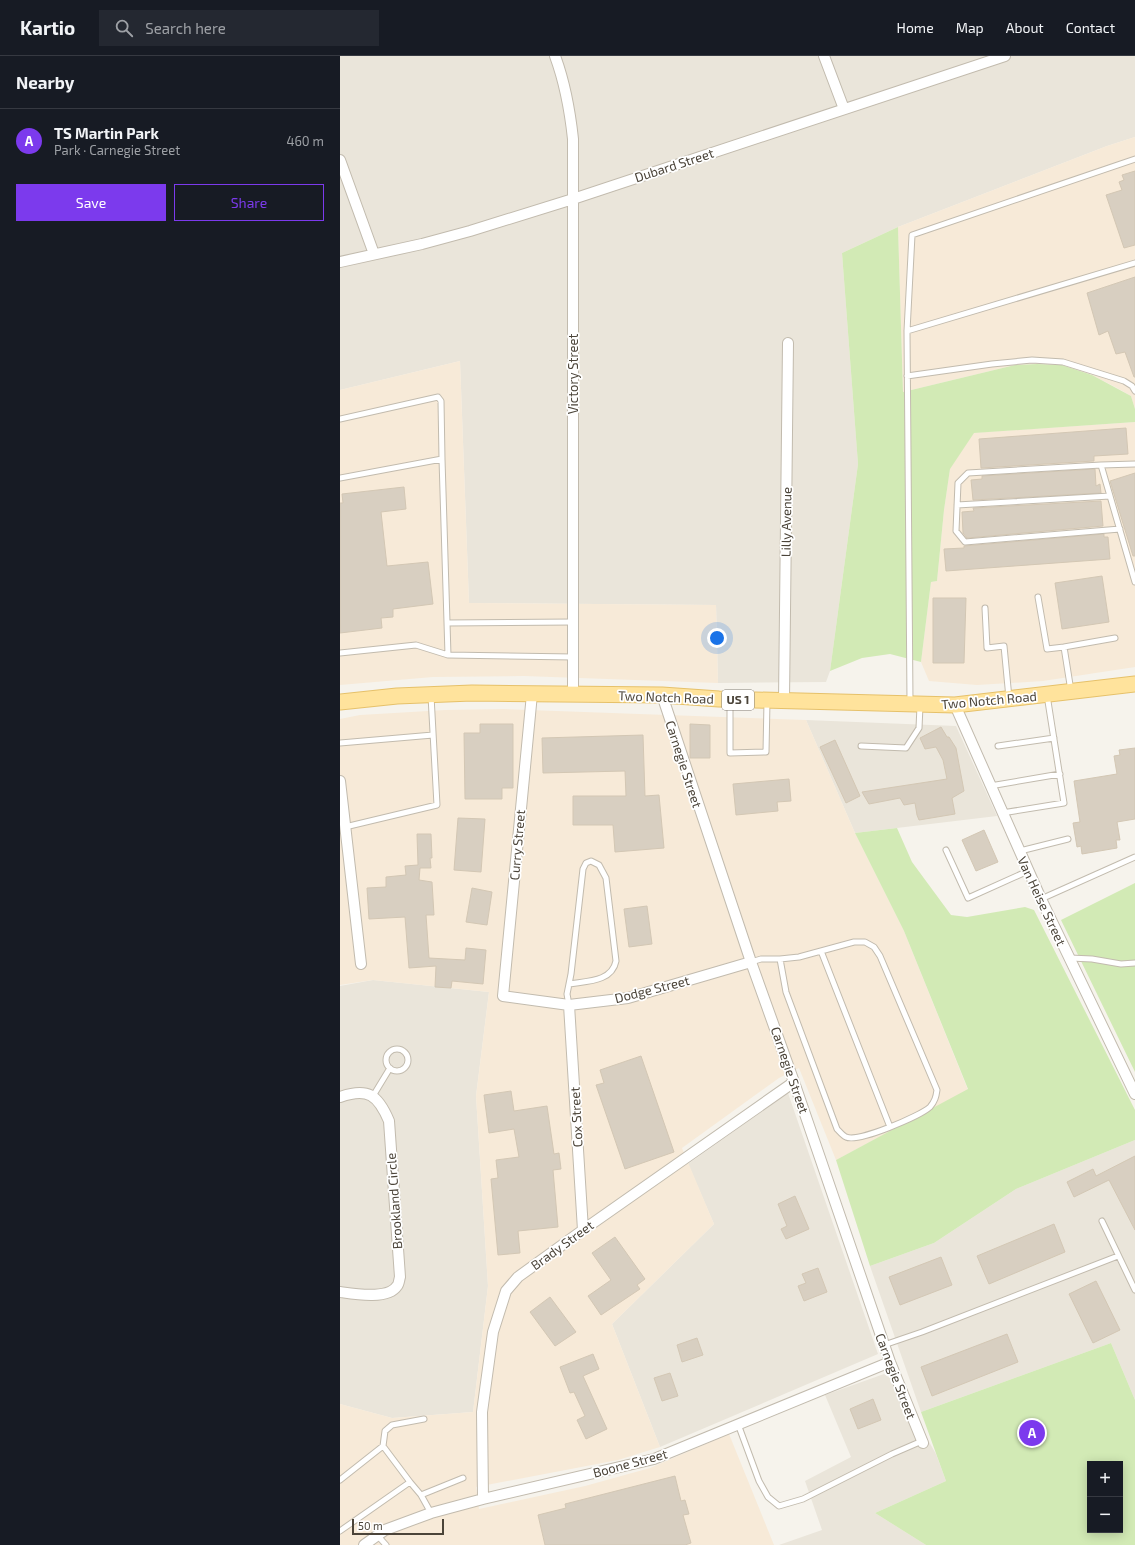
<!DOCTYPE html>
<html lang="en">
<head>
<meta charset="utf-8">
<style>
	:root { --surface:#171b24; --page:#242831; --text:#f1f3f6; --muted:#9ea1a6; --line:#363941; --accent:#7c3aed }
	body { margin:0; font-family:"Exo 2",sans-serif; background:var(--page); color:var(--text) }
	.controls { position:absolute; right:12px; bottom:12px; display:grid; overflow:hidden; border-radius:0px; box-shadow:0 2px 10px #0003 }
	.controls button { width:36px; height:36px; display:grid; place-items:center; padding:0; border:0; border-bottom:1px solid var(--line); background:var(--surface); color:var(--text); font:20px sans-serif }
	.scale { position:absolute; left:12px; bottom:10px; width:92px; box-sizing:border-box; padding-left:4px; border:2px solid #4b4439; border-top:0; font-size:11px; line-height:14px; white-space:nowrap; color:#4b4439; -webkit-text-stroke:3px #fff; paint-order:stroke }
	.you { position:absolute; left:377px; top:582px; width:14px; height:14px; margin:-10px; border:3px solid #fff; border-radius:50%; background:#1a73e8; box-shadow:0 0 0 6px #1a73e833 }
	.badge { display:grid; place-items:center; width:26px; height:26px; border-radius:50%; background:var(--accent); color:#fff; font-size:13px; font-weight:700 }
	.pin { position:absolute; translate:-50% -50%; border:2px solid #fff; box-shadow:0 1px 4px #0006 }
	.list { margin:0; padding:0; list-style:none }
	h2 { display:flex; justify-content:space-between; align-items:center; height:52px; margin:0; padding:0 16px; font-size:17px }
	h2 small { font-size:13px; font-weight:400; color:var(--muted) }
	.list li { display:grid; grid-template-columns:26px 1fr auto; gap:12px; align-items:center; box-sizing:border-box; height:64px; padding:0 16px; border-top:1px solid var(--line) }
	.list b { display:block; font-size:15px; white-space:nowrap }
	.list p { margin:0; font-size:13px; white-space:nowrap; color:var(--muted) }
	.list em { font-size:13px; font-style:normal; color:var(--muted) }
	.actions { display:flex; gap:8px; padding:12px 16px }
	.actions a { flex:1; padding:9px 0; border:1px solid var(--accent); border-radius:0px; text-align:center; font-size:14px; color:var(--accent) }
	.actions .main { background:var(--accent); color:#fff }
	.icon { flex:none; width:22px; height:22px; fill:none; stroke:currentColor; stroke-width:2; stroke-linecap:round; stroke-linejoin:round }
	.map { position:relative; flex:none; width:795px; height:1489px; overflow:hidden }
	header { display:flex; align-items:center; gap:24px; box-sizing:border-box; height:56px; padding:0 20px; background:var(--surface); border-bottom:1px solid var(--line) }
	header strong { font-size:19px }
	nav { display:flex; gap:22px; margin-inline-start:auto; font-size:14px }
	.search { width:280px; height:36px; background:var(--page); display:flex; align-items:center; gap:10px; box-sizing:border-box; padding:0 14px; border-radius:0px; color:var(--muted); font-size:15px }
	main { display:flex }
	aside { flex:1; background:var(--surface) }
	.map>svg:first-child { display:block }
	.residential { fill:#eae5da }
	.commercial { fill:#f7ead8 }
	.green { fill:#d2eab5; fill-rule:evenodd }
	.building { fill:#d8cfc1; stroke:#d3c7b4 }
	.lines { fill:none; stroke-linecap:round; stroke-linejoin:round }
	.lane-casing { stroke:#c2bbae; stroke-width:7 }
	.street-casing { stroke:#c2bbae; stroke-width:12 }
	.primary-casing { stroke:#e6c16a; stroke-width:17 }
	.lane { stroke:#fff; stroke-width:5 }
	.street { stroke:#fff; stroke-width:10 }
	.primary { stroke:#ffe39c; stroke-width:15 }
	.labels { text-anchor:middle; stroke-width:3.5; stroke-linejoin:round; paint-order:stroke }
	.shield { fill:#fff; stroke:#817c74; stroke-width:1 }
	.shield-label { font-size:12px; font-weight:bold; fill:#4b4439 }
	.street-label { font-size:13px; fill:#4b4439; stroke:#fff }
</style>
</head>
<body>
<header>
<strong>Kartio</strong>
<div class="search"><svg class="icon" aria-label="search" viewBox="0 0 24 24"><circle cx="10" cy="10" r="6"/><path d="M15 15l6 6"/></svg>Search here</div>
<nav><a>Home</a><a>Map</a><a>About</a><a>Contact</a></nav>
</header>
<main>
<aside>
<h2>Nearby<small></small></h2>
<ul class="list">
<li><span class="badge">A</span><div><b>TS Martin Park</b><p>Park · Carnegie Street</p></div><em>460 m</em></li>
</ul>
<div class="actions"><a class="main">Save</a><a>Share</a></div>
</aside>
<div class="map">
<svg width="795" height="1489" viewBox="0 0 795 1489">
	<rect width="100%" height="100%" fill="#f6f3ec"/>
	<path class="residential" d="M0 0H795V81L767 90 558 171 502 197 518 408 490 615 486 626 378 627 376 549 129 547 120 305 0 334Z
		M466 664 616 670 657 760 515 777Z
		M33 924 149 936 136 1040 148 1230 133 1356 52 1362 0 1348V930Z
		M448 1037 538 1298 320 1391 272 1268 374 1168 348 1108Z
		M795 1084V1344L771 1287 581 1356 530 1210 594 1187 676 1133Z
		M544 1318 554 1325 596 1398 606 1425 535 1457 586 1489H439L482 1474 465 1425 511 1401 485 1339Z"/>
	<path class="commercial" d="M795 81V353L791 340 777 332 752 319 722 309 697 308 675 309 563 336 558 171 767 90Z
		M120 305 129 547 376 549 378 627 184 620 93 621 0 629V334Z
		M795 366V611L703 625 637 629 589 625 581 606 591 526 597 525 604 454 615 378Z
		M164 653 466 664 515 777 564 875 628 1034 496 1104 459 1012 439 1022 342 1092 374 1168 272 1268 320 1391 278 1404 136 1431 139 1453 245 1430 310 1412 389 1378 434 1489H0V1348L52 1362 133 1356 148 1230 136 1040 149 936 33 924 0 929V663L20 659 105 654Z"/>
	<path class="green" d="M558 171 563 336 675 309 697 308 722 309 752 319 791 340 795 353V366L634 377 610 413 604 454 597 525 591 526 581 606 550 598 522 602 490 615 518 408 502 197Z
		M557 772 572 806 611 859 627 861 685 851 694 854 795 1054V1084L676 1133 594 1187 530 1210 496 1104 628 1033 564 875 515 777Z
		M795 827V1016L721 864Z
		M771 1287 795 1344V1489H586L535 1457 606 1425 581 1356ZM750 1408H780V1474H750Z"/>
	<path class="building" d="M795 115V189L784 192 766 139 782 134 779 126 784 124 782 119Z
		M795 221V321H794L785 296 776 298 768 275 759 279 747 237Z
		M786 372 788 398 754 400V405L641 412 639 383Z
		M755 413 756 430 760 428 761 437 633 444 631 424 642 423V420Z
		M795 417V500H793L770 425Z
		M64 431 66 453 41 456 47 510 88 506 93 548 53 553V561L41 562 42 572 0 577V447H3L2 438Z
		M761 445 763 470 627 482 623 477 622 456 634 455 633 452Z
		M764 478V481H768L770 503 606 515 604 493 624 492V490Z
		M762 520 769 566 722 573 715 527Z
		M593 542H626L624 607H593Z
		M140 668H173V732H162V743H125L124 677H140Z
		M350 668 370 669V702H350Z
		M601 671 607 681H609L616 692 624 735 612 742 615 758 579 764 577 759 575 747 564 749 560 742 529 748 522 736 607 723 603 704 596 691 585 693 580 682Z
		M303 679 305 740 319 739 324 792 275 796 273 769H233V740H286L285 715 203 717 202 682Z
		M495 684 520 740 506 747 480 691Z
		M795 692V763L777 766 780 784H776L777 792 742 798 741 790 737 791 733 767 740 766 734 725 777 718 774 700 780 699 779 694Z
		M449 723 451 745 437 746 438 755 396 759 393 728Z
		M118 762 145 763 141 816 114 814Z
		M644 774 658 806 636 815 622 784Z
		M77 778H91L92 802H90L91 812H80L79 824 92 826 94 859H86L89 902 125 904 126 892 146 894 143 928 112 925 111 932 95 931 96 910 69 912 65 861 29 863 27 832 46 831V821L66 819 65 810 78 809Z
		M132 832 152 836 147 869 126 866Z
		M307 850 312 888 289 891 284 853Z
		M301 1000 334 1096 285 1113 256 1029 264 1027 260 1014Z
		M171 1035 174 1055 207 1050 214 1098 219 1097 221 1113 213 1114 218 1171 178 1175 180 1197 158 1199 151 1123 158 1122 156 1104 179 1101 174 1073 149 1077 144 1039Z
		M795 1100V1174L769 1124 734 1141 727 1126 753 1113 756 1120Z
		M455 1140 469 1173 446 1183 441 1173 447 1170 438 1148Z
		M714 1168 725 1196 649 1228 637 1200Z
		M275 1181 305 1223 297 1229 300 1233 261 1259 248 1240 271 1224 252 1197Z
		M601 1201 612 1229 560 1249 549 1221Z
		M478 1212 487 1236 464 1245 458 1230 466 1227 462 1218Z
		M756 1225 780 1274 753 1287 729 1238Z
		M210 1241 236 1276 215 1290 190 1256Z
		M667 1278 678 1306 592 1340 581 1311Z
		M357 1282 363 1299 342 1306 337 1289Z
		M253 1298 259 1313 243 1320 267 1373 246 1383 237 1364 245 1360 234 1336 230 1337 220 1311Z
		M330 1317 338 1340 322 1345 314 1322Z
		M533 1343 541 1364 518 1373 510 1353Z
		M335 1420 341 1445 345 1444 349 1458 343 1459 351 1487 345 1489H205L198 1459 226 1452 225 1448Z"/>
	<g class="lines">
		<g class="lane-casing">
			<path id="lane" d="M567 275 795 207
				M567 320 652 308 692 304 723 306 784 325 792 330 795 335
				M0 363 98 341 101 345 102 403
				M795 408 761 409 795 526
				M761 409 628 417 618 427 616 475 625 486 780 473
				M0 422 102 403 108 599
				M617 449 770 440
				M698 541 707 593 724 591
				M645 552 647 592 664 590 669 642
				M107 567 233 566
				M0 597 76 589 108 599 233 601
				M731 635 724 591 775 582
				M390 644V697L426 696 427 645
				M570 645 567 275 572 179 795 103
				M0 687 93 679
				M521 690 566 692 579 672 580 650
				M658 690 714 682
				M650 730 720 718
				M662 757 724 747 707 639
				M5 771 97 749 91 640
				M606 794 628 842 688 815
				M680 795 728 783
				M701 843 795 801
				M481 895 550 1071
				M730 902 752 903 781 908 795 907
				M411 906 421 903H440L459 901 514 886H525L534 891 540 900 597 1034C596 1041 595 1045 590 1051 580 1060 518 1087 506 1081 503 1080 499 1075 497 1073L446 936 440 903
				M229 928C246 925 272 926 276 905L266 822 259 809 251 805 246 807 243 813 231 918 227 938 229 949
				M46 1004a11 11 0 1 1 22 0a11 11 0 1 1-22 0Z
				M33 1040 50 1012
				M762 1165 795 1234
				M544 1289 582 1276 778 1200
				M398 1368 419 1425 428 1441 439 1450 463 1443 552 1398 582 1385
				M43 1390 45 1375 52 1369 84 1363
				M0 1424 43 1390 70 1426
				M81 1439 123 1422
				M0 1475 70 1426 81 1439 91 1457
				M37 1479 46 1489"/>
		</g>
		<g class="street-casing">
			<path id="street" d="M215 0C225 27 230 55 233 83V639
				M484 0 504 53
				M0 104 34 198
				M0 206 82 188 130 175 233 143 665 0
				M192 638 163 940 229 949 288 942 411 906
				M322 639 411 906 454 1026 550 1306 583 1387
				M444 645 448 287
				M615 649 701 843 795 1038
				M0 725 21 908
				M229 949 243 1174
				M0 1041C28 1031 38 1039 49 1065L60 1221C59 1224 59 1228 57 1230 48 1244 14 1238 0 1236
				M143 1443 142 1356 153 1276 166 1235 178 1221 243 1174 454 1026
				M24 1489 45 1474 91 1457 143 1443 314 1403 550 1306"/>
		</g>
		<g class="primary-casing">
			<path id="primary" d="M0 646 57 640 132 637 322 639 379 643 615 649 795 628"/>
		</g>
		<use href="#lane" class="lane"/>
		<use href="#street" class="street"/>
		<use href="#primary" class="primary"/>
	</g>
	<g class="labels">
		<rect class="shield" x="382" y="634" width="32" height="20" rx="3"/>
		<g class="shield-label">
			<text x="398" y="648">US 1</text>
		</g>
		<g class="street-label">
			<text transform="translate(334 109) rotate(-18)" y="5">Dubard Street</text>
			<text transform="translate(233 318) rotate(-90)" y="5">Victory Street</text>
			<text transform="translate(446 466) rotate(-89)" y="5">Lilly Avenue</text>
			<text transform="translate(326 641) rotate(2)" y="5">Two Notch Road</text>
			<text transform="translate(649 644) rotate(-5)" y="5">Two Notch Road</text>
			<text transform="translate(344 708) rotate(72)" y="5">Carnegie Street</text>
			<text transform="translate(177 789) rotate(-85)" y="5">Curry Street</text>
			<text transform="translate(702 845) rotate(65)" y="5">Van Heise Street</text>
			<text transform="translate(312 933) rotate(-14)" y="5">Dodge Street</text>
			<text transform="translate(450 1014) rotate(71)" y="5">Carnegie Street</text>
			<text transform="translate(236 1061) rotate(-93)" y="5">Cox Street</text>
			<text transform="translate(54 1145) rotate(-94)" y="5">Brookland Circle</text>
			<text transform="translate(222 1189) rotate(-36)" y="5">Brady Street</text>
			<text transform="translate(556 1320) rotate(69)" y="5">Carnegie Street</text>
			<text transform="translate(290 1407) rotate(-15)" y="5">Boone Street</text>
		</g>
	</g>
</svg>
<div class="controls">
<button>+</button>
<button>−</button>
</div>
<div class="scale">50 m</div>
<div class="you"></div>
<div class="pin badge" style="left:692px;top:1377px">A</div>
</div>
</main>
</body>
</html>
